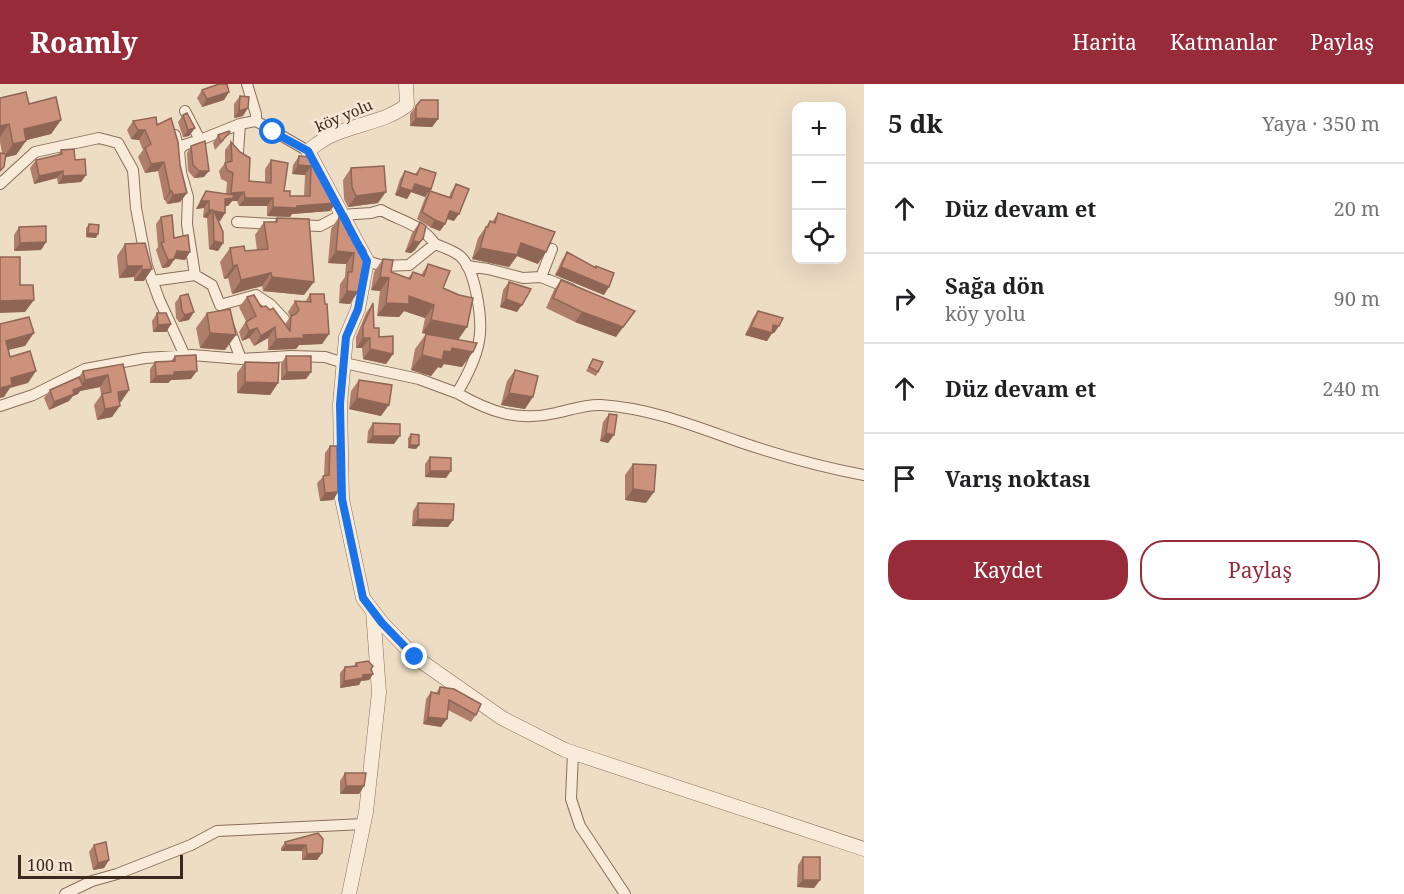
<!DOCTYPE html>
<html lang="tr">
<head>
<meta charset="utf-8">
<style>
	:root { --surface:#fff; --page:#f2f2f2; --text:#202124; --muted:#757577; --line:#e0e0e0; --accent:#982b3a }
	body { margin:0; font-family:"Noto Serif",serif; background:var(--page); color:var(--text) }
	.controls { position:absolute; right:18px; top:18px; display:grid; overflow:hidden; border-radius:12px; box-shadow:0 6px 24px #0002 }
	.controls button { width:54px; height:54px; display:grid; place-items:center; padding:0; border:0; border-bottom:2px solid var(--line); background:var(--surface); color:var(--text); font:30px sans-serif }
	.scale { position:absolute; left:18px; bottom:15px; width:165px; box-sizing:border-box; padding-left:6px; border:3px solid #3a281f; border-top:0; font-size:16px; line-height:21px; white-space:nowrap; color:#3a281f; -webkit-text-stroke:4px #f6e8d5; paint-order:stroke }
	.stop { position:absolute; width:18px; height:18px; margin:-14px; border:4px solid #1a73e8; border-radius:50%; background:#fff }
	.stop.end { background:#1a73e8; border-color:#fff; box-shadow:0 2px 6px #0008 }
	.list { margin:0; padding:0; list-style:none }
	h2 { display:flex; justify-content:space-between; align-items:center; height:78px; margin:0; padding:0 24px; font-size:26px }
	h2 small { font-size:20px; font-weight:400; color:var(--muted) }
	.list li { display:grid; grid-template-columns:39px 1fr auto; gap:18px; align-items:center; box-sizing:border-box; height:90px; padding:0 24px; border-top:2px solid var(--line) }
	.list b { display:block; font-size:22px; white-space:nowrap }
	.list p { margin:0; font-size:20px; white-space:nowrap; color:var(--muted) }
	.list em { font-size:20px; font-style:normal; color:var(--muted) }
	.actions { display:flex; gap:12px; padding:18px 24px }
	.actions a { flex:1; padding:14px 0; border:2px solid var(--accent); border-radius:24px; text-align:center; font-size:21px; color:var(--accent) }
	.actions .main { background:var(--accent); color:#fff }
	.icon { flex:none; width:33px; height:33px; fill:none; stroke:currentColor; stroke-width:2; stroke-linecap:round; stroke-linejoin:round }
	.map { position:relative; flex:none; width:864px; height:810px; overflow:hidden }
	header { display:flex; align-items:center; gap:36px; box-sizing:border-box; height:84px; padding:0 30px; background:var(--accent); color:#fff }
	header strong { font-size:28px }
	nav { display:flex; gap:33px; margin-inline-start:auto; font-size:21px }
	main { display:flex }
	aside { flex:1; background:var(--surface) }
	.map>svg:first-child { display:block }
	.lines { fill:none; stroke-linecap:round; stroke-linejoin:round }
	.minor-casing { stroke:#896e5b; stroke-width:12 }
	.tertiary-casing { stroke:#896e5b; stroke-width:15 }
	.minor { stroke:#f9ebd9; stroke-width:10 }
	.tertiary { stroke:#f9ebd9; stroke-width:14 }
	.wall { fill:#af7e6a }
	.shaded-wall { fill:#8f6656 }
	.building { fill:#cc927b; stroke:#8f6656; stroke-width:1.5 }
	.route { stroke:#1a73e8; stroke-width:8 }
	.labels { text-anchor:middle; stroke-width:5; stroke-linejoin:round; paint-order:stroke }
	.street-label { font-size:15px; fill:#3a281f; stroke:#f6e8d5 }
</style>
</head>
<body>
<header>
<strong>Roamly</strong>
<nav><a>Harita</a><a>Katmanlar</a><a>Paylaş</a></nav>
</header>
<main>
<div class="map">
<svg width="864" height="810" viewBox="0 0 864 810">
	<rect width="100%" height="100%" fill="#eeddc5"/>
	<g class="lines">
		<g class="minor-casing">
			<path id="minor" d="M247 0 256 30V37L308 67
				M185 27 200 56 240 40 256 37
				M179 66 184 61 200 56
				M238 68 240 40
				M0 100 35 68 99 54 118 59 133 86 136 124 147 182 159 215 185 272
				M237 138 275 140
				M297 141 320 142 341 131 371 129 381 126C400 137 421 140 435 160
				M467 182 488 185 523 194 541 193 571 205
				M195 191 212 201 220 221 256 211 271 221 284 235
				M541 193 552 165
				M152 197 195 191 187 140 188 113 181 89 179 66 175 51
				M228 241 241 275
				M457 309C490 328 518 338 556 329 570 326 587 320 601 321 649 324 692 341 737 357 778 371 821 383 864 391
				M0 322 33 311 85 285 145 274 192 271 241 275 291 272 325 273 344 279 419 295 457 309C466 294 476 275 479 257 483 237 476 186 460 172 454 167 443 163 435 160L409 181 383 182 367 177
				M573 669 571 715 580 742 625 810
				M65 810 92 797 117 790 191 761 217 747 364 740"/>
		</g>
		<g class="tertiary-casing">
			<path id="tertiary" d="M406 0 407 21C384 39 353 40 328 53 321 57 314 62 308 67L367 177 358 225 346 253 340 320 342 415 363 514 382 539 415 573 502 634 565 666 864 765
				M349 810 366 728 379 608 373 527"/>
		</g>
		<use href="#minor" class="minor"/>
		<use href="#tertiary" class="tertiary"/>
	</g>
	<path class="wall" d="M202 6 229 8 224 16 202 23 197 14Z
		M240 12 243 32 234 34V20Z
		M0 14 29 20 61 36 51 50 26 56 16 71 2 69 0 58Z
		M416 22 438 35 432 43 410 42V30Z
		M183 31 195 44 189 52 183 53 178 38Z
		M133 37 157 41 180 81 187 109 180 118 167 120 165 116H164L158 87 145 89 138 73 143 66 139 56 131 55 127 46Z
		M218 51 224 56 215 66 213 59Z
		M231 58 249 97 265 98V85L271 76 284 107 290 112H304L305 91 292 90 293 81 299 72 311 73 325 105 336 119 330 127 292 130 290 133 267 132V122H239L237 117H232L228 122H225V129L220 137 218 136 223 159 218 167 209 165 207 134 203 133 204 124 196 125 201 115 206 107 226 110 227 98 221 95 219 87 225 79V66Z
		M191 62 204 93 194 94 188 87 187 69Z
		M61 66 75 76 86 91 81 98 58 100 57 94 34 100 30 84 36 76 58 71Z
		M351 84 378 119 348 123 344 115 343 96Z
		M420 84 431 105 425 113 411 108 407 115 395 111 400 95 405 87 415 90Z
		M456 100 454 137 447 135 445 140 440 147 430 143 417 135 425 114 430 107 449 113 451 108Z
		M498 129 538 180 517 172 509 183 472 175 478 154 490 137 492 138Z
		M161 133 174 154 185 176 175 175 169 183 162 184 156 166 158 163 156 140Z
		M339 133 349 151 357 152 350 220 339 219 340 200 345 193 346 180 328 179 331 145Z
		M277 134 304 211 263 207 262 202 232 210 228 194 224 195 220 178 230 164 245 167 257 166 255 151 264 138H274Z
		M420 138 415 166 411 169 405 168 412 149Z
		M89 140 96 154 86 153V144Z
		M19 143 46 158 41 166 14 167V151Z
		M145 159 144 197H134V193L119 194 117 172 125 160Z
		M567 168 604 211 555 191 562 176Z
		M383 175 391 188 408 194 413 188 421 191 428 180 443 204 459 256 462 283 444 280 441 284 438 283 431 292 411 286 415 265 426 250 422 249 425 234 404 227 399 233 377 232 380 207 371 206 374 188Z
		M561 196 616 253 575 238 546 224 554 206Z
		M509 198 517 228 500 223 503 206Z
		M310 210 325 220 329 250 322 260 299 261 296 265 268 266V254L254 262 249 254 242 257 239 248 246 237 239 223 247 213 285 240 290 233 288 228 295 217 305 218Z
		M180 212 189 236 179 238 176 234 175 219Z
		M373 219 374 244 393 270 386 280 363 275 362 264H356V253L366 229Z
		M758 227 779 242 774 249H772L767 257 745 251 753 234Z
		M157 229 171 240 166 248H153L152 237Z
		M207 229 225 266 200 264 196 244Z
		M175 272 191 295 171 296 168 299H150V285L155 278 171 277Z
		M286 272 311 288 306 295 281 296V280Z
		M593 275 598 288 596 292 586 287Z
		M245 278 278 299 270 311 237 309V289Z
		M123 280 129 306 120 318 112 333 97 336 94 321 101 311 100 303 80 307 78 310 73 312 69 317 49 326 44 314 50 306 79 293 83 287Z
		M515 286 525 325 501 321 507 297Z
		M359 296 381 332 349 325 351 307Z
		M609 330 614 351 608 359 600 357 603 338Z
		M373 339 394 360 367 359 368 347Z
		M411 350 419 361 416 365 408 364V354Z
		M330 362 338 408 333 416 320 417 317 399 324 392 325 369Z
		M430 373 446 394 425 393V380Z
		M633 380 646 419 625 416V391Z
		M418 419 453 436 448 443 412 442 413 427Z
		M356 579 371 585 373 590 369 596 361 597 359 601 340 604V589L345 583 354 582Z
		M440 603 476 631 471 638 448 626 441 643 423 640 426 615 431 608 436 609Z
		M345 689 364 702 359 710H340V697Z
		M323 755 322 769 317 776H302V767H281V764L285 758Z
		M94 761 109 776 104 784 93 786 89 768Z
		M803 773 820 796 814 804 797 803 798 781Z"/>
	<path class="shaded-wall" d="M229 8 224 16 202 23 207 15Z
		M248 24 243 32 234 34 239 27Z
		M416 34 438 35 432 43 410 42Z
		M61 36 51 50 19 58 26 57 16 71 3 74 24 45Z
		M9 40 0 53V42Z
		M195 44 189 52 183 53 188 46Z
		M138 46H145L139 56 131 55Z
		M164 78 158 87 145 89 151 80Z
		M298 81 311 82 305 91 292 90Z
		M63 87 57 94 34 100 39 92Z
		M199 87H209L204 93 194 94Z
		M86 91 81 98 58 100 63 92Z
		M415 100 431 105 425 113 411 108 407 115 395 111 400 103Z
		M170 107H172L165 116H164Z
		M244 108 237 117H232L228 122 219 123 225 115H227L231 109Z
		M386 108 378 119 348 123 356 112Z
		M187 109 180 118 167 120 173 111Z
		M245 114H273L267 122H239Z
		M201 117H209L204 124 196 125Z
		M336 119 330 127 292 130 290 133 267 132 273 123Z
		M209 126H213L207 134 203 133Z
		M214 127 225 129 220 137 213 135Z
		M450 127 459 130 454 137 445 134Z
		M435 136 445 140 440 147 430 143Z
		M88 149 98 150 96 154 86 153Z
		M423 155 415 166 411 169 405 168 413 157Z
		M214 157 223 159 218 167 209 165Z
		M46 158 41 166 14 167 20 159Z
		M521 159 546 168 538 180 517 172 509 183 472 175 480 164Z
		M177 167 190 168 185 176 172 174Z
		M336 167 354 169 346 180 328 179Z
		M174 175 169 183 162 184 168 176Z
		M237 181 228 194 224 195 233 182Z
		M127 182H142L134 193 119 194Z
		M561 183 609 203 604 211 555 191Z
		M152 185 144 197H134L142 186Z
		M271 189 262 202 232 210 241 196Z
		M272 193 314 198 304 211 263 207Z
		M380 193 389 194 380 207 371 206Z
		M347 207 358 208 350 220 339 219Z
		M409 212 434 221 425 234 404 227 399 233 377 232 386 219Z
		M506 215 522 221 517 228 500 223Z
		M34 216 25 228 0 229V217Z
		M635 227 616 253 575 238 582 228Z
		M194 228 189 236 179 238 185 231Z
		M431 236 467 243 458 256 422 249Z
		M171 240 166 248H153L158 241Z
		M773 241 779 242 774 249H771H772L767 257 745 251 751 243Z
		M275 243 268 254 254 262 261 252Z
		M257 244 249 254 242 257 249 247Z
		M34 249 25 262 0 268 6 257Z
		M210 249 236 251 225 266 200 264Z
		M329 250 322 260 299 261 296 265 268 266 276 255 303 251Z
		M363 254H370L362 264H356Z
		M452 264 473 268 462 283 444 280 441 284 438 283 431 292 411 286 422 271 444 267Z
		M370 265 393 270 386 280 363 275Z
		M36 287 28 299 10 304 4 313 0 314V304L11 294Z
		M197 287 191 295 171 296 168 299H150L156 292 174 288Z
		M287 288H311L306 295 281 296Z
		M108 291 100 303 80 307 78 310 73 312 69 317 49 326 54 318 73 306 79 304 85 296Z
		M245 298 278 299 270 311 237 309Z
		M129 306 121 318 110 320 118 308Z
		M509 309 533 313 525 325 501 321Z
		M357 314 389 321 381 332 349 325Z
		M120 322 112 333 97 336 105 325Z
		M606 349 614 351 608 359 600 357Z
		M373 352H400L394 360 367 359Z
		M410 361H419L416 365 408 364Z
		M430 387H451L446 394 425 393Z
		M633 405 654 408 646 419 625 416Z
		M338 408 333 416 320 417 325 409Z
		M418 435 453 436 448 443 412 442Z
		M373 590 369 596 361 597 359 601 340 604 344 597 363 591Z
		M428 633 447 635 441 643 423 640Z
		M346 702H364L359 710H340Z
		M286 761H306L302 767H281Z
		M322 769 317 776H302L307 770Z
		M109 776 104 784 93 786 98 779Z
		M803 796H820L814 804 797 803Z"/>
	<path class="building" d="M219 0H227L229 8 207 15 202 6Z
		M26 8 29 20 56 13 61 36 24 45 26 57 13 60 9 40 0 42V14Z
		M240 12 249 13 248 24 239 27Z
		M421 16H438V35L416 34V22Z
		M187 29 195 44 188 46 183 31Z
		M156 33 157 41 171 34 178 58 180 81 187 109 173 111 172 107H170L164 78 151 80 145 64 151 60 145 46H138L133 37Z
		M229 47 230 48 221 58 218 51Z
		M205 57 209 87H199L193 81 191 62Z
		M231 58 240 68 250 74 249 97 271 99V76L288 79 284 107H290V112H310L311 82 298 81 299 72 311 73 325 99V105L329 106 336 119 297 122 296 124 273 123V114H245L244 108 231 109 233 89 227 86 225 79 232 77Z
		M74 65 75 76 85 75 86 91 63 92V87L39 92 36 76 62 70 61 66Z
		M0 69 6 70 4 83 0 87Z
		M384 82 386 108 356 112 352 103 351 84Z
		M420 84 436 89 431 105 415 100 412 107 400 103 405 87 417 91Z
		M456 100 469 105 459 130 450 127 445 140 435 136 422 128 430 107 451 114Z
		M206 107 234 111 233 114 225 115V129L214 127 223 148V159L214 157 213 126H209V117H201Z
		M498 129 555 148 546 168 521 159 517 171 480 164 486 143H488L490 137 495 139Z
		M346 130 350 138 349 151 357 152V161L363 162 366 167 358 208 347 207 348 188H352L354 169 336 167 339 133Z
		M172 131 174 154 188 151 190 168 177 167 174 175 168 176 161 159 164 158 161 133Z
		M277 134 309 135 314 198 272 193 271 189 241 196 237 181 233 182 230 164 244 162 245 167 268 165 264 138H277Z
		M420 138 426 142 423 155 419 158 413 157Z
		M89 140 99 141 98 150 88 149Z
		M46 142V158L20 159 19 143Z
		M145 159 152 185 142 186V182H127L125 160Z
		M567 168 596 184V182L614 189 609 203 561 183Z
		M0 173H20V201H33L34 216 0 217Z
		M383 175 393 176 391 188 410 195 413 188 424 192 428 180 450 187 443 204 459 211 473 214 467 243 431 236 434 221 409 212V220L386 219 389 194 380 193Z
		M561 196 635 227 623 243 582 228 553 214Z
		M509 198 531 205 522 221 506 215Z
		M188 210 194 228 185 231 182 227 180 212Z
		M310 210H324L325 220H327L329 250 303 251 304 254 276 255 275 243 261 252 257 244 249 247 246 238 256 232 247 213 254 211 261 223 266 222 270 226 273 224 290 247 291 232 296 230 299 226 295 217 311 218Z
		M373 219 374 244H379V253L393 252V270L370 265V254H363V242Z
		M230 225 236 251 210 249 207 229Z
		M758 227 783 234 779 242 773 241 772 249 751 243Z
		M157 229H166L171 240 158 241Z
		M29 233 34 249 6 257 10 273 30 267 36 287 11 294 12 301 0 304V240Z
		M426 250 477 259 473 268 452 264 451 268 444 267 442 276 422 271Z
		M196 271 197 287 174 288V291L156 292 155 278 175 277V272Z
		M286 272H311V288H287Z
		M593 275 603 278 598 288 589 283Z
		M245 278 279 279 278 299 245 298Z
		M123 280 129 306 118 308 120 322 105 325 102 310 111 308 108 291 85 296 83 287Z
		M515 286 538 292 533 313 509 309Z
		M79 293 83 302 73 306 74 310 54 318 50 306Z
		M359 296 392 301 389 321 357 314Z
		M609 330 617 331 614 351 606 349Z
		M373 339 400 340V352H373Z
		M411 350 419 351V361H410Z
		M330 362H337L338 408 325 409 323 392 329 391Z
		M430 373 451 374V387H430Z
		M633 380 656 381 654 408 633 405Z
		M418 419 454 420 453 436 418 435Z
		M368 577 373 582 371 585 373 590 363 591V594L344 597 345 583 357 582 356 579Z
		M440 603 454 605 481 620 476 631 449 616 447 635 428 633 431 608 439 610Z
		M345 689H366L364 702H346Z
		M318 749 323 755 322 769 307 770 306 761H286L285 758Z
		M106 758 109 776 98 779 94 761Z
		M803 773H820V796H803Z"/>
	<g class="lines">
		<path class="route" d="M273 48 308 67 367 177 358 225 346 253 340 320 342 415 363 514 382 539 415 573"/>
	</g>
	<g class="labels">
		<g class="street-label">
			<text transform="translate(344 32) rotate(-23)" y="5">köy yolu</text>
		</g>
	</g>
</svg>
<div class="controls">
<button>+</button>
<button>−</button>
<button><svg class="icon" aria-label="locate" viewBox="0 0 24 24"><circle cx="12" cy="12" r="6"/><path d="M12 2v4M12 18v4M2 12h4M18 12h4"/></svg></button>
</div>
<div class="scale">100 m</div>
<div class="stop" style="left:273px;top:48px"></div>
<div class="stop end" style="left:415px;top:573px"></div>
</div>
<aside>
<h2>5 dk<small>Yaya · 350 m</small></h2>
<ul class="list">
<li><svg class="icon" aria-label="ahead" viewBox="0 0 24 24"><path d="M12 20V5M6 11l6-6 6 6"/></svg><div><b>Düz devam et</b></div><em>20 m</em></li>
<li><svg class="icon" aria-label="right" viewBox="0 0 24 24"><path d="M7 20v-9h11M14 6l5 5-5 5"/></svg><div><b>Sağa dön</b><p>köy yolu</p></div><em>90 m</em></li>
<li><svg class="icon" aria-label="ahead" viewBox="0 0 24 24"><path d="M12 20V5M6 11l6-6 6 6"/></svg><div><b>Düz devam et</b></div><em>240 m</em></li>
<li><svg class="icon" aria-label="arrive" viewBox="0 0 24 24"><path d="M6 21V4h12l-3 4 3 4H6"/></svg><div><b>Varış noktası</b></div></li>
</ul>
<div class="actions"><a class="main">Kaydet</a><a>Paylaş</a></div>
</aside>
</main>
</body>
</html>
